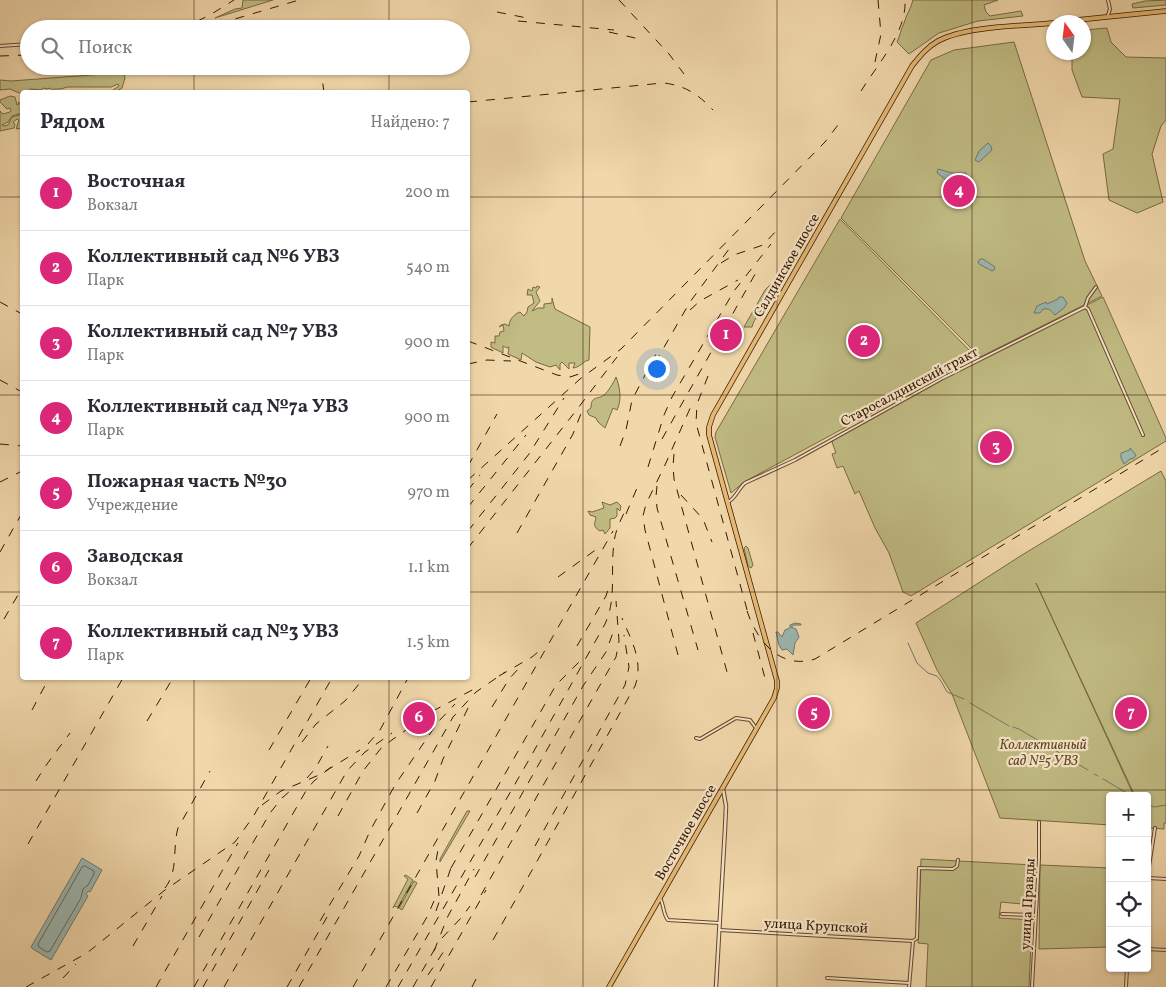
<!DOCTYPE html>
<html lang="ru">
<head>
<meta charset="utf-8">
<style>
	:root { --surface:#fff; --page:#f7f7f7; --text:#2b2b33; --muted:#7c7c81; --line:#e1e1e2; --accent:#db2777 }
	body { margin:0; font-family:Vollkorn,serif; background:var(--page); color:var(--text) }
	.controls { position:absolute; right:15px; bottom:15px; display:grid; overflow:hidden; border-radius:5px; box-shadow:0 1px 4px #0004 }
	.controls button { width:45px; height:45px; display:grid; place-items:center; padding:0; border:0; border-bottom:1px solid var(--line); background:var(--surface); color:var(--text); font:25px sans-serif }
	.compass { position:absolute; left:1046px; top:15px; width:45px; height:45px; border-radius:50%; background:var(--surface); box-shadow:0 1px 4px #0004; rotate:346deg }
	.you { position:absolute; left:656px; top:368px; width:18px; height:18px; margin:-12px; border:4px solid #fff; border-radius:50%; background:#1a73e8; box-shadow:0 0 0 8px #1a73e833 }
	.badge { display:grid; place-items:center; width:32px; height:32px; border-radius:50%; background:var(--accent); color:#fff; font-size:16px; font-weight:700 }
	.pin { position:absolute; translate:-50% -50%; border:2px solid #fff; box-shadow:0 1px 5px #0006 }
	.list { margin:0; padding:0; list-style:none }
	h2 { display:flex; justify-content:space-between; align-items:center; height:65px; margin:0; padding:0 20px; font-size:21px }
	h2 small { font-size:16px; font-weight:400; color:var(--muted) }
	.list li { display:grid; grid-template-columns:32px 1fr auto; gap:15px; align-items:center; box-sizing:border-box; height:75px; padding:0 20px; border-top:1px solid var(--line) }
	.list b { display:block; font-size:19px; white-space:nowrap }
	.list p { margin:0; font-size:16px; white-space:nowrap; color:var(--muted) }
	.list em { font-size:16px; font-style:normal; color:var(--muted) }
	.icon { flex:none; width:28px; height:28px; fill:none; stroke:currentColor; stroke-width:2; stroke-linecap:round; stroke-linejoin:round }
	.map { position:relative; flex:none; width:1166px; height:987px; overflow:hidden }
	.search { position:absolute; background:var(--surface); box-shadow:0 1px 4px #0004; left:20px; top:20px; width:450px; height:55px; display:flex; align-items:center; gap:12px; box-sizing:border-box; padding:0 18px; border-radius:28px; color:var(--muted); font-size:19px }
	.panel { position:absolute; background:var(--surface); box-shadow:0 1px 4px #0004; left:20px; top:90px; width:450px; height:590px; border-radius:5px }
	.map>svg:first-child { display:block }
	.green { fill:#c1bc84; stroke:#7b6942 }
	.water { fill:#9cb8b2; stroke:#73776b }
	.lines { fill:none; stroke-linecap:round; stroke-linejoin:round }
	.shore { stroke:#68675a; stroke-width:1 }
	.stream { stroke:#73776b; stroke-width:1 }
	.minor-casing { stroke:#64462c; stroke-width:4 }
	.tertiary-casing { stroke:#64462c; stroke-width:4.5 }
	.primary-casing { stroke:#351601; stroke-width:5.5 }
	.minor { stroke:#f6e6c8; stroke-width:2 }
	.tertiary { stroke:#f6e6c8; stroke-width:2.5 }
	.primary { stroke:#e8bc76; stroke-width:4 }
	.rail { stroke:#351601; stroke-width:1; stroke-dasharray:9 9; stroke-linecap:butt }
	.grid { fill:none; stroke:#351601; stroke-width:1; stroke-opacity:0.55 }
	.labels { text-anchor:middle; stroke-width:4.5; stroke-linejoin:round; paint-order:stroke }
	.street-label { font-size:14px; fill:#351601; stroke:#f6e6c8 }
	.park-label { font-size:14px; font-style:italic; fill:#5f4828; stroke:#f6e6c8 }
</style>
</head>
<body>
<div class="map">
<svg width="1166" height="987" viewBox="0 0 1166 987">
	<rect width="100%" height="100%" fill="#f1d8ab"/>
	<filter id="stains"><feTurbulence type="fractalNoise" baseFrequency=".004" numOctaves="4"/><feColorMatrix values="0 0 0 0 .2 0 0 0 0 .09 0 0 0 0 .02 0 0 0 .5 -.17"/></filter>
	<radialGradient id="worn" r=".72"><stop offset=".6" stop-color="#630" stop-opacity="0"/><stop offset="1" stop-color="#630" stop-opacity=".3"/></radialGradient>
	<path class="green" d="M243 0H273L215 18 235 9 242 8Z
		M913 0H998L984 5 986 12 990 16 1021 11 1023 16 978 21 939 33 909 54 897 42C900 36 901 29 904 23 906 15 911 9 913 0Z
		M1166 0V5L1133 8 1132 4 1145 1Z
		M1107 28 1111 42 1126 57 1166 58V120L1161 126 1152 154 1163 202 1137 213 1109 200 1103 154 1113 149 1120 99 1082 97 1072 70V53L1084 52V30Z
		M1014 42 1085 261 1102 296 980 357 841 218 931 60 954 50Z
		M118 73H124L125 78 122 88 115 92 113 90 119 86 118 84 111 87H67L61 89H54V91L50 88 47 89 44 88 41 90 30 89 28 92 19 93 10 89 0 90V80L11 81Z
		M10 96 15 97 17 105 19 104 18 102 22 105V113L12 116 8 122 2 125 4 126 8 125 12 117 22 114V128L16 129 19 120 17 119 13 122 15 124 14 128 0 131V111L3 114 10 112 11 110 10 108 7 109 0 102V100Z
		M840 219 976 357 744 482 731 493 715 437 716 432Z
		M771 284 773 288C768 292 769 297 766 303 762 311 754 318 752 327H744L765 290Z
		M537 286 540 287 536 292 540 301 532 311 538 308H544V304L552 303V298L555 309 590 327 589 360C583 361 581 367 573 368L575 363H569V369L562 362 560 364V370L556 365 550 367 536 362 522 353 521 360 508 354 509 347 507 348 503 346V353L491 347V342L495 343V336H499L500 332 504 331 503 325 499 327 501 325 505 324 509 326C509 320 514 314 520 312L524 316 527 312 528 307 534 303 532 295H527L528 289 532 291 533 287 536 288Z
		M1103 297 1166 438V441L911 596 903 592 889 553 875 528 859 491 855 494 843 466 837 468 832 454 836 453 832 442 833 440 980 358Z
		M616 377C620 387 622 400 617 410L613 408 605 428 598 422 596 418 589 415 587 411 591 408C591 395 598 400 604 395 608 392 614 382 616 377Z
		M1161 471 1166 481V823H1164V829L1150 828 1147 823V796H1135L1036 583 1134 796H1110V825L1000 818 952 694 937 670 916 623 1022 555Z
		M602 502 610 505 617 502 621 506 620 511 617 508V516L615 518 610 519V528L605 534 603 530 600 531C592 526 595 524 596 517L590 515 588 511 592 512 604 508Z
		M746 546 748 548 753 565 751 568 748 566 744 548Z
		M467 811H470L440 862V859Z
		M921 859 1034 865 1032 905 1001 902 999 918 1032 920 1029 987H926L928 944 918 943Z
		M1040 865 1110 868V947L1039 949Z
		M406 875 413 880 398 907 394 906 393 908 408 879 404 876Z
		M414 881 417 883 402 910 399 908Z"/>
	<path class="water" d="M988 143 991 146 992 150 979 162 975 160 979 151Z
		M938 169 952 173H966L968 180 966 181 945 179 937 173Z
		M980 259H983L995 267 994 270 992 271 979 264 978 262Z
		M1059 297H1063L1067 303 1064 308 1055 315C1051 311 1050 308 1043 309L1040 313H1034L1037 306 1046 302 1047 304 1058 299Z
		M1130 448 1136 455 1134 458 1130 459 1124 464 1121 458V453L1130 450Z
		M795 623 801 624V625H794L791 627 796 629 799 637 795 643 793 655 787 649 782 650 779 645 776 632H778L782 637 785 630 790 628V625Z
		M82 858 102 870 90 892 88 891 86 894 88 896 51 960 33 949 31 947Z"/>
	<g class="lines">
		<path class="shore" d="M85 866 94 871V874L88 885 83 889 81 898 50 951 47 952 39 947 38 944 82 867Z"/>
		<path class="stream" d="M908 643 917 663 928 673 937 676 941 681 947 692 964 699
			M970 703 1009 726
			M1013 727 1019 729 1088 770
			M1094 774 1098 776
			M1103 779 1132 796
			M1147 804 1154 807 1166 805"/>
		<g class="minor-casing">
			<path id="minor" d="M1108 15 1110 9 1108 0
				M0 46 29 44
				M1085 307 1088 309 1143 435
				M728 502C736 498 738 489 745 483L795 460 943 378 1085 307 1088 298 1096 287
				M696 738 700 739 736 718 750 720 756 728
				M1148 878 1166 879
				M1147 879 1155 828
				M660 898C664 905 663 914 668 920L719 923
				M1002 914 1036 915
				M719 930 913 941
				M1147 949 1166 950
				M827 978 909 983
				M909 987 913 941 917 938 919 868 953 869 957 866 958 860
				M1032 987 1039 858V822
				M1126 987 1127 968"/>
		</g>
		<g class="tertiary-casing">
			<path id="tertiary" d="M716 987 725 829 726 806 723 789"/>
		</g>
		<g class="primary-casing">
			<path id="primary" d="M1057 22 1166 11
				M609 987 774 698 777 688V681L709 435V427L713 415 912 66C920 56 927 47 938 41 965 26 1022 26 1054 23"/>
		</g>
		<use href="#minor" class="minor"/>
		<use href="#tertiary" class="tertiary"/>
		<use href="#primary" class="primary"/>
		<path class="rail" d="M619 0 669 54 684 74
			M497 12 527 18
			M518 21 614 30
			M231 27C249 22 267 21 284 29
			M181 29 210 15 234 0
			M201 29 299 0
			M609 32 644 40
			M0 56 29 55
			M875 62 881 34 878 0
			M319 66 322 78 324 92
			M861 91C877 65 907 32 905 0
			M468 102 663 83C685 85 699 95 713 110
			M721 263 734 255 763 245 778 229
			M0 302 22 314
			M690 310 700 301 738 280
			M468 341 557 375 570 377 585 372
			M655 363 690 302 732 245
			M468 364 487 360 511 361
			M708 376 697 404 696 423 749 617
			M0 380 22 392
			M662 439 758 269
			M0 444 22 446
			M620 446 626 430 632 400 656 354
			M674 454 673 466 674 479 727 672
			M468 466 497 414
			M648 467 664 415 672 397 734 291 771 244
			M468 480 580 379 621 349 825 142 841 121
			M0 482 22 471
			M657 486 656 496 657 508 698 650
			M468 490 480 475
			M681 495 703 519 712 542
			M468 507 526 435
			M626 514 637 488
			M468 531 529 454 564 398
			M517 533 573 434 584 406
			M468 548 575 412 617 357
			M0 552 22 513
			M558 577 601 546
			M747 611C757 641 780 670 815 659L1166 446
			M4 619 22 588
			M753 633 766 682
			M577 646 606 596 610 584
			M678 655 645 530 643 516 646 504 665 465 692 404
			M499 676 532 657 543 648
			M492 707 509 679 519 668
			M32 710 49 678
			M147 721 173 678
			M404 724 411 719 420 706
			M302 742 316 724 345 701 364 678
			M368 744 380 730 408 678
			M269 750 311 678
			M307 778 315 769 328 746
			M36 781 47 764 70 733
			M262 805 281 791 319 775 360 750
			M417 813 435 781 443 759 471 702
			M338 816 363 771 382 747 433 711 474 689
			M28 844 123 678
			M535 846 625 685 629 667 624 635
			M451 868 556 685 580 661
			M475 877 583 686 606 652 615 627
			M165 888C179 870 172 849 178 828L210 771
			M481 895 616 657 619 641 616 601
			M439 896 436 861 439 844
			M436 911 453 862
			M320 921 359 856 370 831 395 785 438 722 455 704
			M199 937 270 813 282 798 290 791
			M442 938 462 917 470 906
			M493 940 635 686C644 661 631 640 622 618
			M133 946 162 896
			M434 951 448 916 474 869
			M428 975 448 945
			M63 978 76 964
			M26 987 87 953 165 890 235 842 253 817 332 678
			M156 987 238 843
			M194 987 307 789 314 781 331 767
			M203 987 269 870
			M224 987 347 771 365 752 392 733
			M287 987 327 917
			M299 987 453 717 476 692 505 672
			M353 987 613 531
			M386 987 427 917 434 901
			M398 987 530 758 605 624C617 598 610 571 614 543 615 531 621 519 627 507
			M413 987 437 945
			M431 987 486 890
			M472 987 476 979"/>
	</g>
	<path class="grid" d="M194 0V29M389 0V29M583 0V987M777 0V987M972 0V987M194 66V92M389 66V92M0 197H22M468 197H1166M0 395H22M468 395H1166M0 592H22M468 592H1166M194 678V987M389 678V987M0 790H1166"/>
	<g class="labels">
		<g class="street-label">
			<text transform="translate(786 265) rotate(-60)" y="5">Салдинское шоссе</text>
			<text transform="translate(909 386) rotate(-28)" y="5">Старосалдинский тракт</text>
			<text transform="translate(685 832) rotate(-60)" y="5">Восточное шоссе</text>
			<text transform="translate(1027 904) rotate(-87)" y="5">улица Правды</text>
			<text transform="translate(816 925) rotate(3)" y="5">улица Крупской</text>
		</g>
		<g class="park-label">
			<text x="1043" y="749">Коллективный<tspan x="1043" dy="16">сад №5 УВЗ</tspan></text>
		</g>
	</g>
	<rect width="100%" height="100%" filter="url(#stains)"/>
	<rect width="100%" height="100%" fill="url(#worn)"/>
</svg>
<div class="controls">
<button>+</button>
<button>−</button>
<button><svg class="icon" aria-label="locate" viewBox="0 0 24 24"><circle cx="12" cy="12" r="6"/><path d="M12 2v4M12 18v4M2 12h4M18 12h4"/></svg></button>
<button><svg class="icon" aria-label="layers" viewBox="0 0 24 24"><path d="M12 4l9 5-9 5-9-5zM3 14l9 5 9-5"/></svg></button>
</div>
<svg class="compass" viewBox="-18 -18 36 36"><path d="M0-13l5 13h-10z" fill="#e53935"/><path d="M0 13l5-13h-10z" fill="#7c7c81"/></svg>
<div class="you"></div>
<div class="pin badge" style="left:726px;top:335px">1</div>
<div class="pin badge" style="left:864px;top:341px">2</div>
<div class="pin badge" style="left:996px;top:447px">3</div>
<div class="pin badge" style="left:959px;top:191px">4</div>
<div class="pin badge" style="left:814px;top:713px">5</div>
<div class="pin badge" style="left:419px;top:718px">6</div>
<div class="pin badge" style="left:1131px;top:713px">7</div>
<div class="search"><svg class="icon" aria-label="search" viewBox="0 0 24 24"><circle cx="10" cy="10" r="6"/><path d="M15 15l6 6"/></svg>Поиск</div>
<section class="panel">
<h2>Рядом<small>Найдено: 7</small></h2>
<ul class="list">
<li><span class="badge">1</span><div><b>Восточная</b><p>Вокзал</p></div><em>200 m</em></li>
<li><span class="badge">2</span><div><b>Коллективный сад №6 УВЗ</b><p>Парк</p></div><em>540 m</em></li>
<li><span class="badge">3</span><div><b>Коллективный сад №7 УВЗ</b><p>Парк</p></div><em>900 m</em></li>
<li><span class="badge">4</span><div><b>Коллективный сад №7а УВЗ</b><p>Парк</p></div><em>900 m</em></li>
<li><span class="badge">5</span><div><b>Пожарная часть №30</b><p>Учреждение</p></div><em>970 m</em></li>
<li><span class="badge">6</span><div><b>Заводская</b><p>Вокзал</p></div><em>1.1 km</em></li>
<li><span class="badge">7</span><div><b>Коллективный сад №3 УВЗ</b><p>Парк</p></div><em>1.5 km</em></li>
</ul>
</section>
</div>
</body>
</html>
